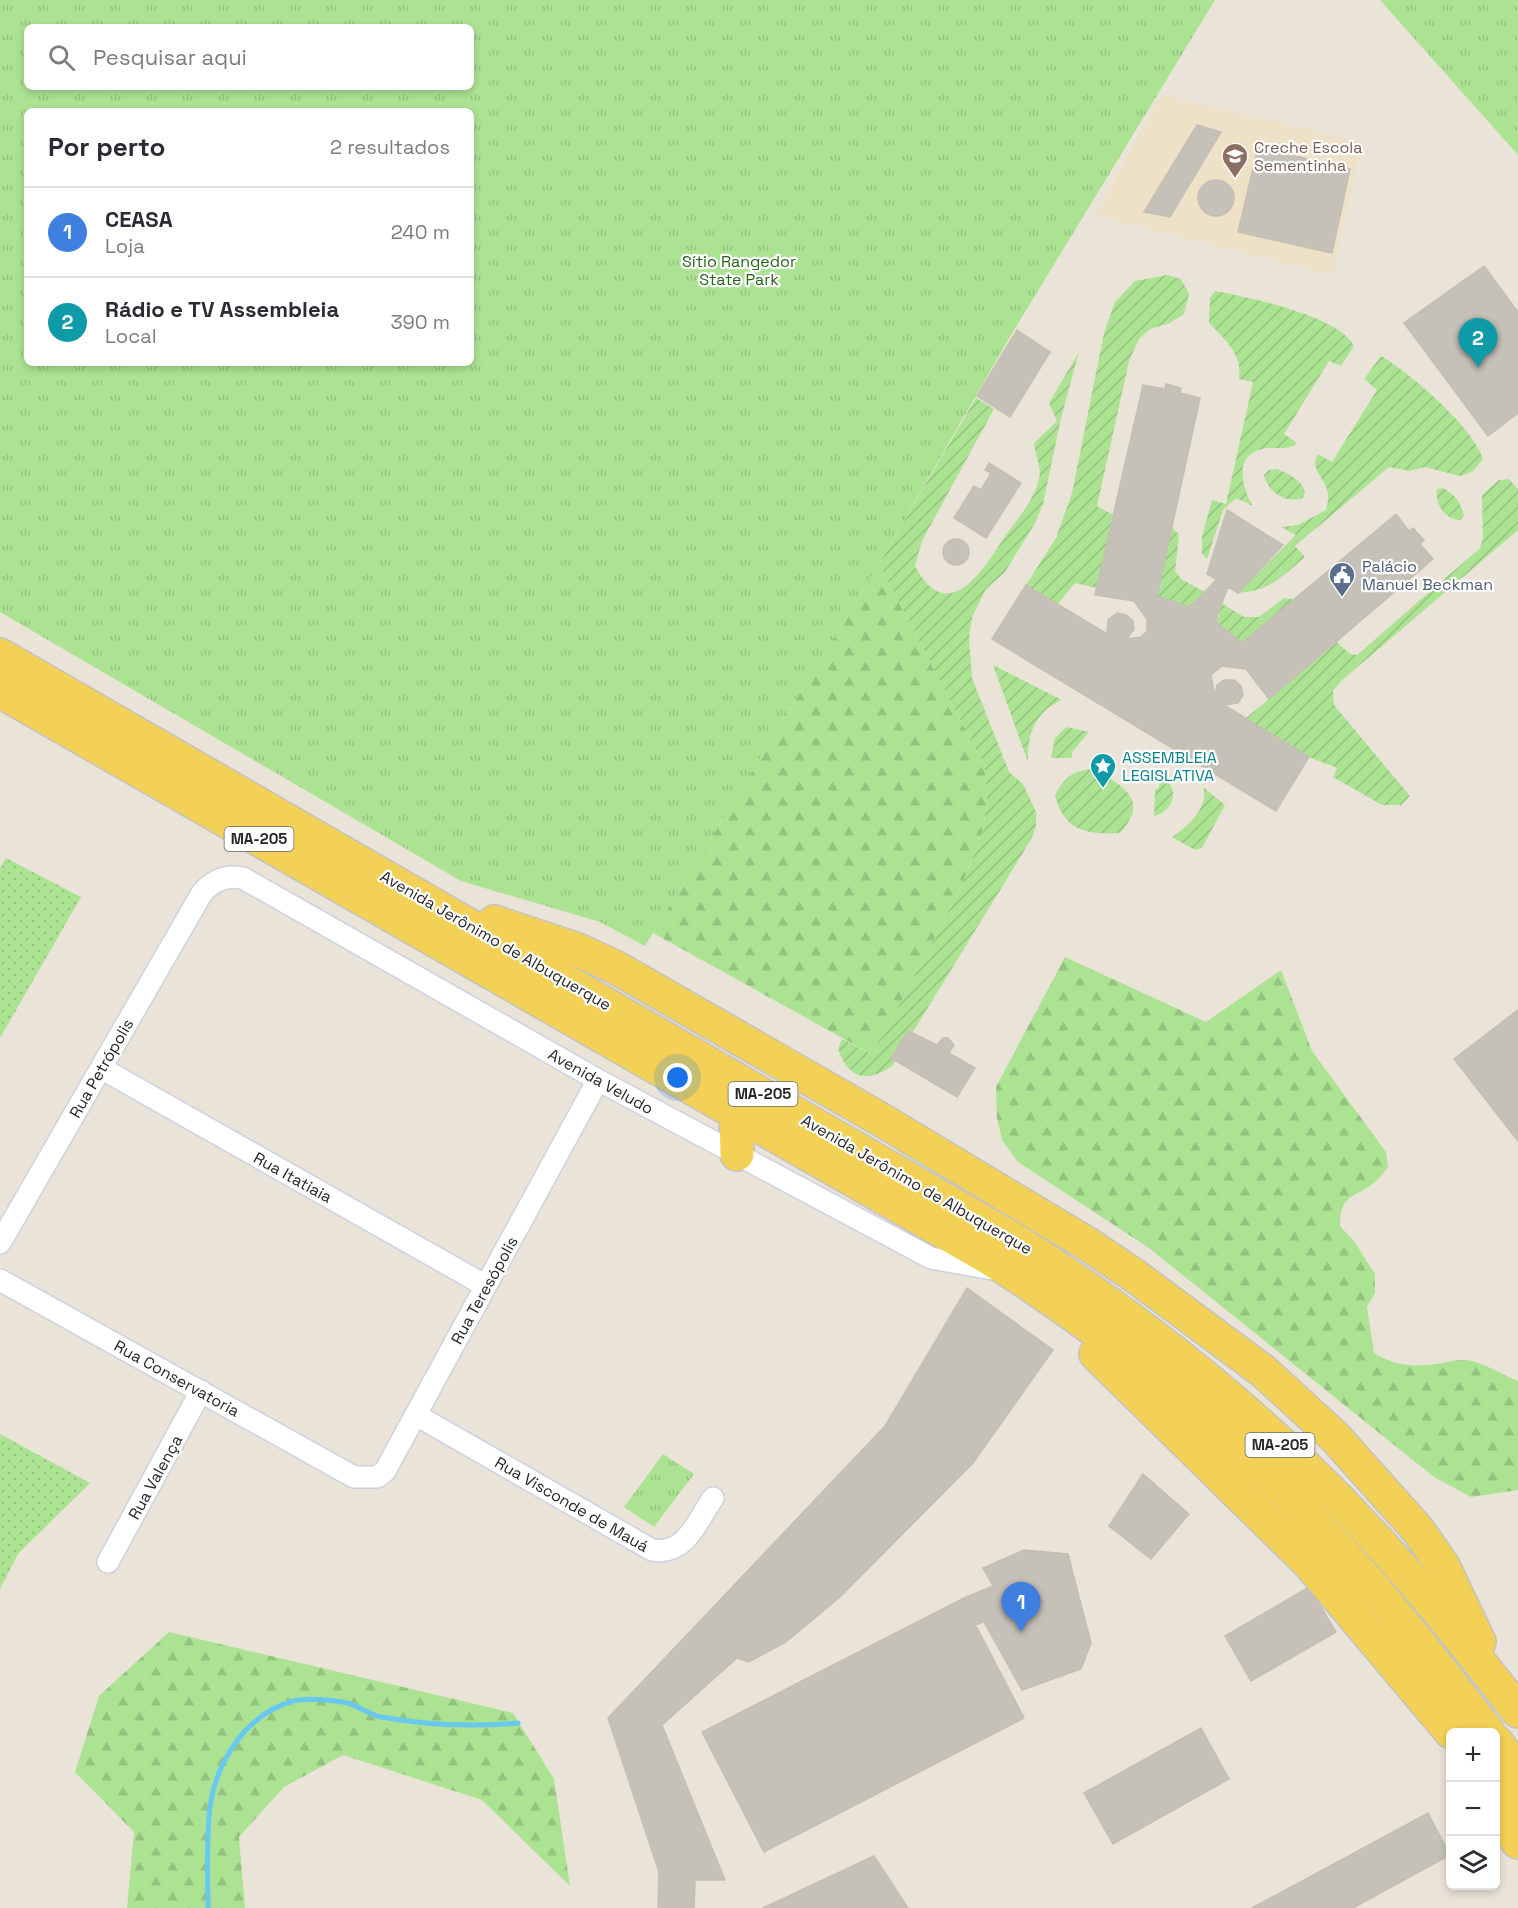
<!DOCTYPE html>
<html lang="pt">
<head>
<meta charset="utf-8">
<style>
	:root { --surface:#fff; --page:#f2f2f3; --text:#2b2b33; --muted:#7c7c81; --line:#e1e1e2; --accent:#2563eb }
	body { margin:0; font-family:"Space Grotesk",sans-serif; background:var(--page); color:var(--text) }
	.controls { position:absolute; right:18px; bottom:18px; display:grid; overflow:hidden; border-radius:9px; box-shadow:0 3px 9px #0003 }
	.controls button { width:54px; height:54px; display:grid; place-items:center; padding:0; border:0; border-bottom:2px solid var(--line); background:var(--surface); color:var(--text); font:30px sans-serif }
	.you { position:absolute; left:678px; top:1078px; width:21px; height:21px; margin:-15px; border:4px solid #fff; border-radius:50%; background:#1a73e8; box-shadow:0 0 0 9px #1a73e833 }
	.badge { display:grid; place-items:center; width:39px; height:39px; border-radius:50%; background:var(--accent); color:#fff; font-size:20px; font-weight:700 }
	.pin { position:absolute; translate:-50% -50px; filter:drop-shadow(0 2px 3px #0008) }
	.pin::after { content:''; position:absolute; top:32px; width:21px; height:18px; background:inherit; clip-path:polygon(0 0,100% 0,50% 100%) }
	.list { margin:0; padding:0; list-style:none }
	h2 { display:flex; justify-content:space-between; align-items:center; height:78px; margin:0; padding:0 24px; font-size:26px }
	h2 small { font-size:20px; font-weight:400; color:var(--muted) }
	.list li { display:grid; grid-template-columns:39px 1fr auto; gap:18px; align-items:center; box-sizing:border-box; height:90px; padding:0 24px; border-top:2px solid var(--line) }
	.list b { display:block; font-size:22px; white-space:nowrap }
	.list p { margin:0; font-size:20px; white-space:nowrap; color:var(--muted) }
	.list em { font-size:20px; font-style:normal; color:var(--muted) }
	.icon { flex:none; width:33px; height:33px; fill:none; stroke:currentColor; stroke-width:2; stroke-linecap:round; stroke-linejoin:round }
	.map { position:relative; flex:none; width:1518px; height:1908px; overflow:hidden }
	.search { position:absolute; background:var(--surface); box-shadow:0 3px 9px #0003; left:24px; top:24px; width:450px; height:66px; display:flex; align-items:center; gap:15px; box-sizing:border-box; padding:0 21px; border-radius:9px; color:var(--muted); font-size:22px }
	.panel { position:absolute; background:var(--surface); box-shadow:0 3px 9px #0003; left:24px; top:108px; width:450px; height:258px; border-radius:9px }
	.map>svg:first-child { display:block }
	.education { fill:#ede1c7 }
	.grass { fill:url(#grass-dots) }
	.forest { fill:url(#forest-firs) }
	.park { fill:url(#park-tufts); fill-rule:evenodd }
	.garden { fill:url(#garden-furrows) }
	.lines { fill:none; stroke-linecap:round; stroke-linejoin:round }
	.stream { stroke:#68c8f0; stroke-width:5 }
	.building { fill:#c5c0b8; stroke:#c5bfb2; stroke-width:1.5 }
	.street-casing { stroke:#ced1e1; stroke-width:24 }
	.primary-casing { stroke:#c3c3c3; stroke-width:36 }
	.street { stroke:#fff; stroke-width:21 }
	.primary { stroke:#f2d156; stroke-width:33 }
	.labels { text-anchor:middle; stroke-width:4.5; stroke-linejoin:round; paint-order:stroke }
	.shield { fill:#fff; stroke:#686868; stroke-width:1.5 }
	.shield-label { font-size:15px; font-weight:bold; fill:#272727 }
	.education-label { font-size:16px; fill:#785e54; stroke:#fff; text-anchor:start }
	.park-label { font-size:16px; fill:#266418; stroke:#fff }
	.service-label { font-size:16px; fill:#4e5e75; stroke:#fff; text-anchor:start }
	.culture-label { font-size:16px; fill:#0d838f; stroke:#fff; text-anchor:start }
	.street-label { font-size:16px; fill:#272727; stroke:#fff }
</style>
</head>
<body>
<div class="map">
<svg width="1518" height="1908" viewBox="0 0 1518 1908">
	<defs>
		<pattern id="grass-dots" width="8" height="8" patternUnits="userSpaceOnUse" patternTransform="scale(1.5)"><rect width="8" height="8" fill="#ace393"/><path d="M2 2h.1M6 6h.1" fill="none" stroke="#94c37f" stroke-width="1.8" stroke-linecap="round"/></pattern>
		<pattern id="forest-firs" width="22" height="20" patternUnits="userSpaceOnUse" patternTransform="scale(1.5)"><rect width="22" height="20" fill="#ace393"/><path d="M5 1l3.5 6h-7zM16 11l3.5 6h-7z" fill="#94c37f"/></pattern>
		<pattern id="park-tufts" width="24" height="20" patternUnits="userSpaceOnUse" patternTransform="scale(1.5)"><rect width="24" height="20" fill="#ace393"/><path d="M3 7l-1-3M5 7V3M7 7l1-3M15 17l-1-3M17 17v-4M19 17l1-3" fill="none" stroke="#94c37f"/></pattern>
		<pattern id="garden-furrows" width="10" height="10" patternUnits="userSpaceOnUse" patternTransform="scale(1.5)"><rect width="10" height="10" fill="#ace393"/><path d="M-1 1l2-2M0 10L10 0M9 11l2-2" fill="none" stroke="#94c37f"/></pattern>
	</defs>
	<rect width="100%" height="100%" fill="#eae3d8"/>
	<path class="education" d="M1160 95 1362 142 1332 275 1096 216Z"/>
	<path class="grass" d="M6 858 81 897 0 1038V868Z
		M0 1434 90 1483 18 1554 0 1589Z"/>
	<path class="forest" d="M879 564 985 767 987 804 982 832 963 883 873 1055 653 933Z
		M1065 957 1206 1022 1281 970 1312 1051 1386 1152 1388 1167C1384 1172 1380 1178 1375 1182 1355 1199 1340 1192 1340 1226L1354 1241 1375 1274V1293L1367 1307 1374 1353C1397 1367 1416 1367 1442 1363 1450 1362 1458 1359 1466 1360 1484 1362 1500 1374 1518 1381V1490L1471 1497 1434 1477 1149 1248 1018 1162 1002 1140 997 1118 996 1087Z
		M169 1632 513 1713 554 1779 570 1886 482 1800 343 1755 284 1787 239 1837 245 1908H127L134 1832 75 1772 99 1696Z"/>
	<path class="park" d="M0 0H1215L1008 340 879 564 645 946 600 922 461 881 0 612ZM27 27H471V87H27ZM27 111H471V363H27Z
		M1380 0H1518V155Z
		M663 1454 694 1474 654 1527 624 1507Z"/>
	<path class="garden" d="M1167 275 1181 279 1189 294 1184 314 1170 323 1150 329 1139 339 1129 361 1097 506 1113 515 1097 588 1075 583 1058 604 1026 585 1056 538 1072 493 1104 333 1115 302 1135 281Z
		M1215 291C1247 297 1340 316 1354 346L1341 366 1329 361 1284 434 1296 442 1295 445C1285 451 1273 446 1262 449 1233 456 1242 488 1253 506L1236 498 1223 510 1207 559 1202 553V536L1212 500 1226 504 1253 382 1239 379C1243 355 1225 339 1209 323L1210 298Z
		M1079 352 1061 418 1043 504 1035 523 1005 572 986 589 972 617 969 638 972 678 1009 772 1023 784 1036 812V826L1032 838 892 1066C866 1084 848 1078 838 1049L842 1039 873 1055 963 883 982 832 987 804 985 767 879 564 976 398 994 409 922 541 915 566C949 629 984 568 1006 535 1018 518 1035 499 1039 479 1042 467 1035 455 1034 443L1057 421 1049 403Z
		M1381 356C1409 372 1474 428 1483 459L1472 472 1460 476 1425 467 1409 471 1389 467 1295 546 1305 557C1281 577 1270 591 1238 593L1296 535 1281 527 1298 525 1326 510C1327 505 1329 499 1328 495 1327 479 1308 469 1318 454L1332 462 1377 390 1364 379Z
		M1277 469C1289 474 1300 479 1305 491L1303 498C1284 504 1268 492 1264 475L1269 470Z
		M1509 479 1518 489V530L1341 681 1333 691 1334 705 1410 796 1401 805H1382L1333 777 1337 768 1309 757 1246 718 1337 642 1350 654 1357 655 1480 548 1483 538 1482 495 1499 480Z
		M1443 488C1455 495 1460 501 1464 515L1460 520C1445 520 1434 503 1437 489Z
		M1172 527 1179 535 1175 571 1181 579 1205 592 1189 607 1157 596Z
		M1284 598 1294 599 1242 643 1217 623 1221 603 1244 617H1259Z
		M993 665 1062 700C1035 711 1027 735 1028 762Z
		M1066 727 1089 732 1072 752V758H1051L1055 738Z
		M1094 769C1122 786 1151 799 1120 833 1087 835 1064 831 1055 795 1065 777 1073 770 1094 769Z
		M1160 776C1181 786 1175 811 1154 816L1155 790 1159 788Z
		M1203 787 1225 805 1202 848 1195 850 1172 837C1186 828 1210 807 1203 787Z"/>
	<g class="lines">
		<path class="stream" d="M208 1908C208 1875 206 1840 210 1807 216 1762 246 1714 293 1701 305 1698 329 1700 343 1702 356 1704 368 1714 381 1717 426 1725 474 1727 518 1723"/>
	</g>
	<path class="building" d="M1197 125 1221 132 1170 217 1144 212Z
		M1258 147 1350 169 1332 253 1238 232Z
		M1198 198a18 18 0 1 1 36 0a18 18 0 1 1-36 0Z
		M1484 266 1518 312V413L1488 436 1404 323Z
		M1017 330 1050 352 1010 417 977 396Z
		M1166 384 1181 388 1180 393 1200 398 1157 596 1189 607 1195 602 1217 616V623L1242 643 1396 514 1409 531 1413 528 1424 540 1420 544 1433 559 1269 699 1246 669 1222 666 1211 675 1215 697 1217 685 1224 680H1234L1241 686 1243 695 1238 703 1224 705 1309 757 1276 811 992 639 1026 585 1107 634 1108 620 1117 613 1126 615 1133 621 1134 629 1127 639 1141 637 1147 631V619L1134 601 1095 595 1143 385 1165 389Z
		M989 463 1021 483 986 538 954 518 974 486 981 490 991 473 985 470Z
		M1227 510 1283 545 1238 593 1207 574Z
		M943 552a13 13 0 1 1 26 0a13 13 0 1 1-26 0Z
		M1216 580 1228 587 1217 616 1195 602Z
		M1518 1010V1141L1454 1059Z
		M908 1031 937 1045 943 1038H948L954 1045 949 1053 975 1068 957 1097 891 1058Z
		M967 1288 1053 1350 973 1463 840 1597 786 1642 749 1662 737 1658 662 1725 725 1880H695L694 1908H658L659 1872 608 1718 885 1426Z
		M1143 1474 1189 1514 1151 1559 1109 1526Z
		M1024 1550 1068 1554 1091 1643 1081 1669 1022 1690 984 1622 975 1625 962 1599 993 1586 983 1568Z
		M1309 1587 1336 1632 1251 1681 1225 1636Z
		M962 1599 1024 1718 764 1852 702 1732Z
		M1201 1728 1229 1779 1113 1844 1084 1793Z
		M1428 1813 1450 1855 1353 1908H1252Z
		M874 1856 908 1908H763Z"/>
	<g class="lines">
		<g class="street-casing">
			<path id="street" d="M101 1068 486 1286
				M0 1243 202 893C213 880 227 875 243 878L598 1080 931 1258 998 1270
				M0 1280 354 1477H377L385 1471 598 1080
				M416 1415 652 1550C685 1556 697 1522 713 1498
				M108 1562 201 1391"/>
		</g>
		<g class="primary-casing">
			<path id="primary" d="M0 655 1011 1238C1158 1330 1293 1442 1407 1574 1445 1618 1482 1665 1518 1711
				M0 691 991 1259C1130 1348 1261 1457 1369 1583 1411 1631 1449 1682 1488 1732
				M494 922 578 950 615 967 885 1122 1089 1245 1135 1276 1263 1371 1335 1437 1418 1530 1443 1566 1479 1642
				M736 1113 737 1154
				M1096 1354 1309 1563 1451 1732
				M1496 1742 1518 1771
				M1496 1780 1518 1802
				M1496 1812 1518 1842"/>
		</g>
		<use href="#street" class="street"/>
		<use href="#primary" class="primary"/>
	</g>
	<defs>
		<g id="school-pin" transform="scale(1.35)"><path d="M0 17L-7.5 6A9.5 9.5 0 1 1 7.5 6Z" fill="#8d6e63" stroke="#fff"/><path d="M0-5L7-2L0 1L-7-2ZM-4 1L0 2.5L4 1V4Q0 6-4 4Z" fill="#fff"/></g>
		<g id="civic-pin" transform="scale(1.35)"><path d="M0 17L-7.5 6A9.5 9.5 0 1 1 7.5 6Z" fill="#5c6f8a" stroke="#fff"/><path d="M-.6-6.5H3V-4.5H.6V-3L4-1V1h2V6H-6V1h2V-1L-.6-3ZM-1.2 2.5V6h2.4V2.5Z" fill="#fff"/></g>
		<g id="sight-pin" transform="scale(1.35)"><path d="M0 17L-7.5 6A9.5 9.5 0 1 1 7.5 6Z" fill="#0f9aa8" stroke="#fff"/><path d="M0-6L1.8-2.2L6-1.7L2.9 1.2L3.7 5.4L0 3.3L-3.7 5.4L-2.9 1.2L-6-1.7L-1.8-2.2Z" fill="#fff"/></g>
	</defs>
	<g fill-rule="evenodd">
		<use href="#school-pin" x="1235" y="156"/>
		<use href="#civic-pin" x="1342" y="575"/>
		<use href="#sight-pin" x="1103" y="766"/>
	</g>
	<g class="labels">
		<g class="shield">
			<rect x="224.5" y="827" width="69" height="24" rx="4.5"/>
			<rect x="728.5" y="1082" width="69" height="24" rx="4.5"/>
			<rect x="1245.5" y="1433" width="69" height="24" rx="4.5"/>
		</g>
		<g class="shield-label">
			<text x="259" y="844">MA-205</text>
			<text x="763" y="1099">MA-205</text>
			<text x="1280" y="1450">MA-205</text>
		</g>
		<g class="education-label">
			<text x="1254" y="153">Creche Escola<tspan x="1254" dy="18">Sementinha</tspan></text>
		</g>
		<g class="park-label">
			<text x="739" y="267">Sítio Rangedor<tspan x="739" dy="18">State Park</tspan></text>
		</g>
		<g class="service-label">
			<text x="1362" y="572">Palácio<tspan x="1362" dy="18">Manuel Beckman</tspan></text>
		</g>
		<g class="culture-label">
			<text x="1122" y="763">ASSEMBLEIA<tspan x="1122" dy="18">LEGISLATIVA</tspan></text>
		</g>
		<g class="street-label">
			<text transform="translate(496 940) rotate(30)" y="6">Avenida Jerônimo de Albuquerque</text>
			<text transform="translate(101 1068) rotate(-60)" y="6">Rua Petrópolis</text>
			<text transform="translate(601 1081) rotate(29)" y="6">Avenida Veludo</text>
			<text transform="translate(293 1177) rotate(29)" y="6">Rua Itatiaia</text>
			<text transform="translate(917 1184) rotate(30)" y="6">Avenida Jerônimo de Albuquerque</text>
			<text transform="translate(484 1290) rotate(-61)" y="6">Rua Teresópolis</text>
			<text transform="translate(177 1378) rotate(29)" y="6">Rua Conservatoria</text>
			<text transform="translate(155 1477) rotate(-61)" y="6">Rua Valença</text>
			<text transform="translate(572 1504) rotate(30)" y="6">Rua Visconde de Mauá</text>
		</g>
	</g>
</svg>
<div class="controls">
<button>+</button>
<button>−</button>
<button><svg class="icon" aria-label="layers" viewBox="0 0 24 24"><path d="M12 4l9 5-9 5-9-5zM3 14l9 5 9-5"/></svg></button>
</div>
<div class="you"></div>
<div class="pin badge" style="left:1021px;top:1632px;background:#3f7fe0">1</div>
<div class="pin badge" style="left:1478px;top:368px;background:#0f9aa8">2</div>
<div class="search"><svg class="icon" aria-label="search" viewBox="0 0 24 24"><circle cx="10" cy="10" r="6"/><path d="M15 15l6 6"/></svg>Pesquisar aqui</div>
<section class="panel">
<h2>Por perto<small>2 resultados</small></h2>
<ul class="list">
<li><span class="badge" style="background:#3f7fe0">1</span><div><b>CEASA</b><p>Loja</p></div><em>240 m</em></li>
<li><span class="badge" style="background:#0f9aa8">2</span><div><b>Rádio e TV Assembleia</b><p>Local</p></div><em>390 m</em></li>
</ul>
</section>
</div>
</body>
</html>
